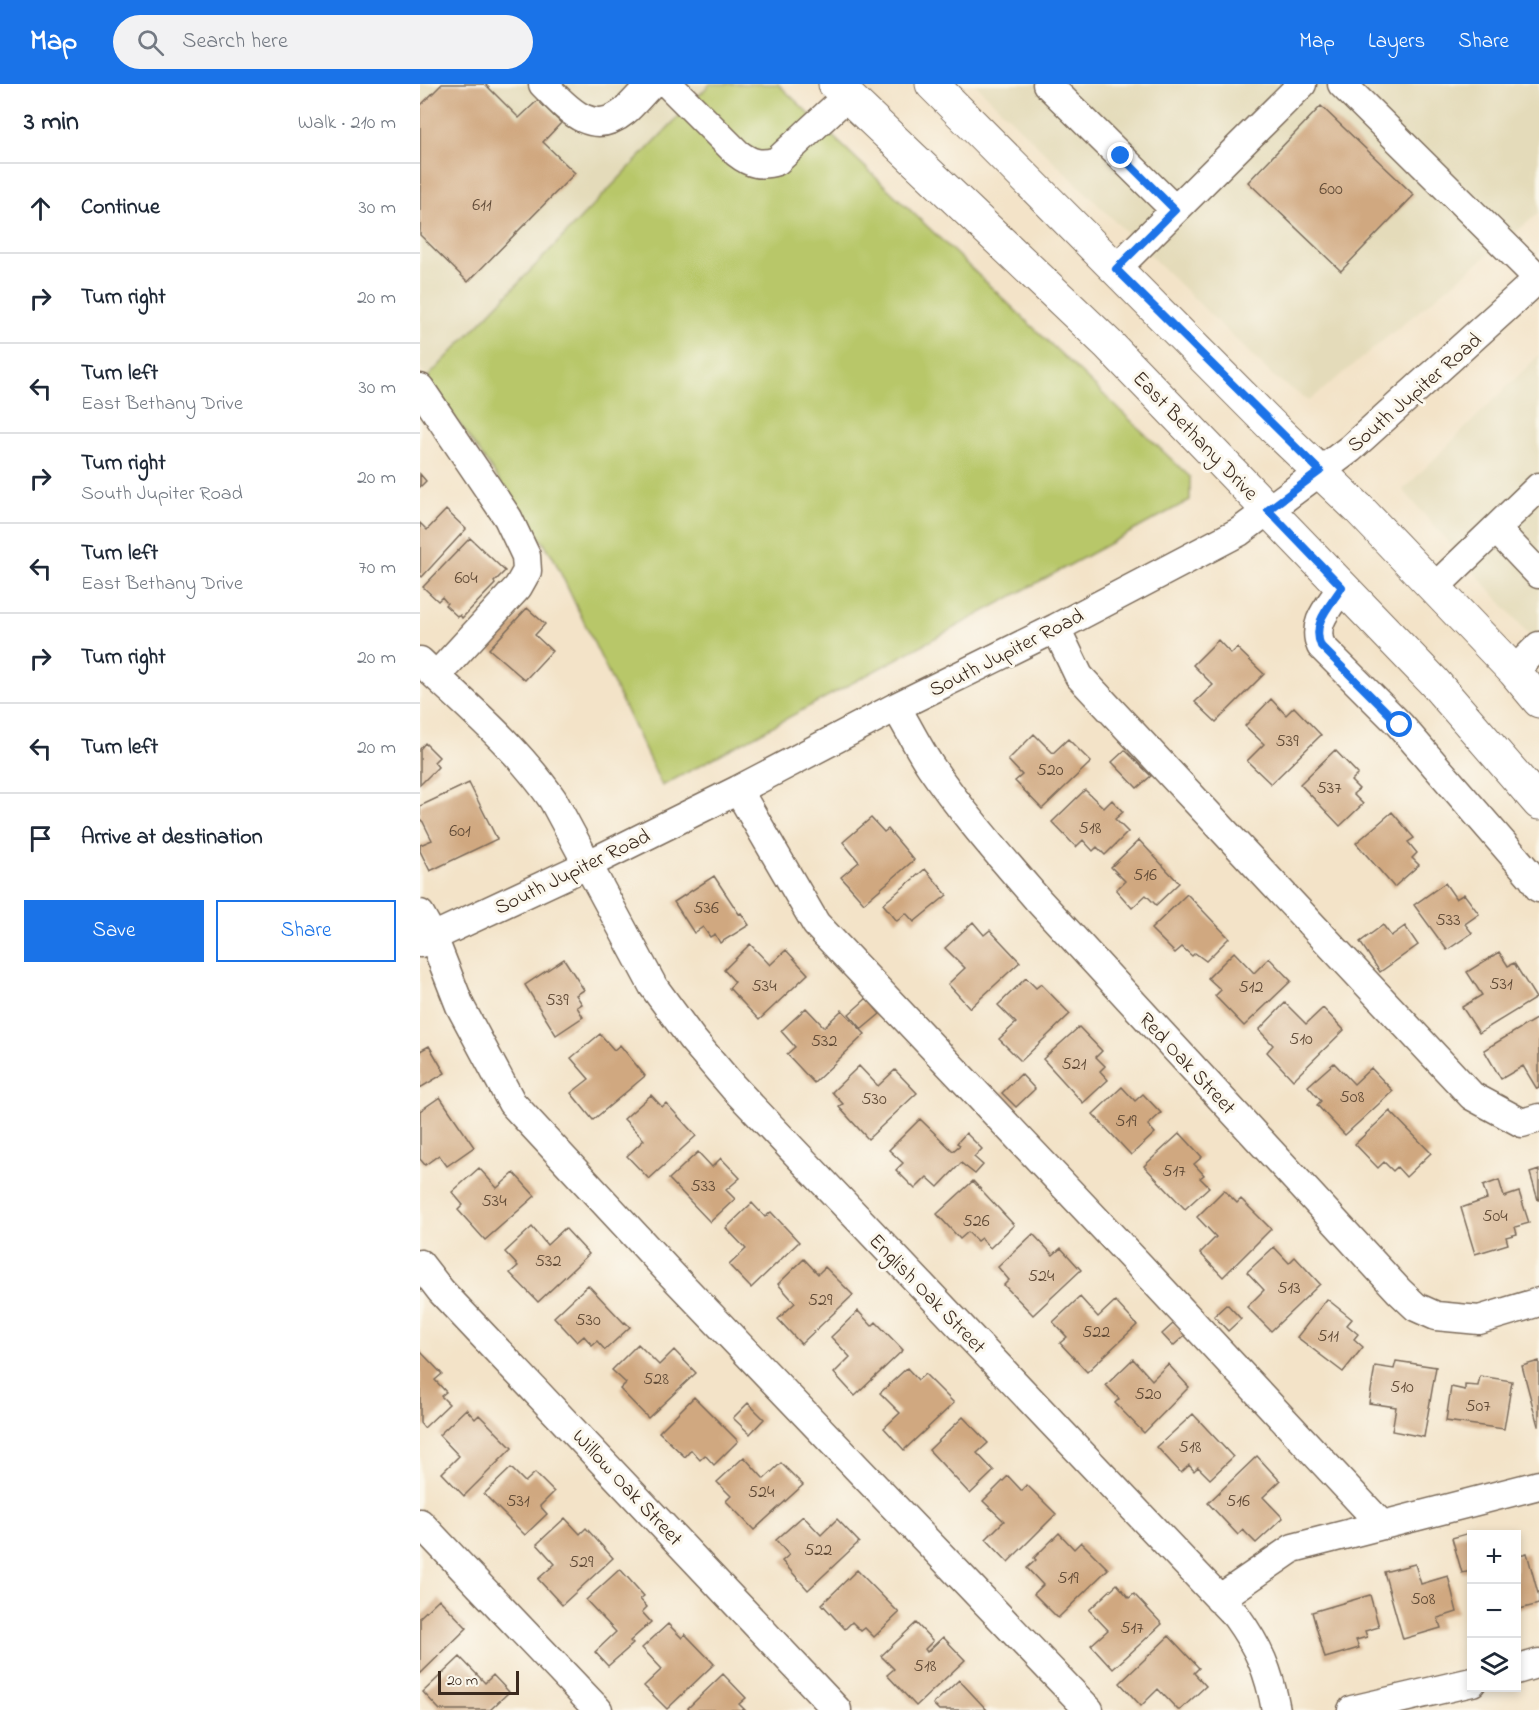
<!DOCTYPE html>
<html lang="en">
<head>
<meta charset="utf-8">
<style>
	:root { --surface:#fff; --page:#f2f2f3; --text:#1f2937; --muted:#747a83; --line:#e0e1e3; --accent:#1a73e8 }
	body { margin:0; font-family:"Indie Flower",sans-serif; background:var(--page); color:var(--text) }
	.controls { position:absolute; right:18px; bottom:18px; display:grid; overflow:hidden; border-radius:0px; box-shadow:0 3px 9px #0003 }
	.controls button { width:54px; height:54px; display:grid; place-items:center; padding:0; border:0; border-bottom:2px solid var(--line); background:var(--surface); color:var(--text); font:30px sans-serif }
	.scale { position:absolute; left:18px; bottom:15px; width:81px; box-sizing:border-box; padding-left:6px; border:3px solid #3b2a1e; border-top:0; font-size:16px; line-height:21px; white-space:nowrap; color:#3b2a1e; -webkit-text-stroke:4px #fbf7ec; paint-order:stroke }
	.stop { position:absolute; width:18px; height:18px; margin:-14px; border:4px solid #1a73e8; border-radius:50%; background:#fff }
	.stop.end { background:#1a73e8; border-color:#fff; box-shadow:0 2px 6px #0008 }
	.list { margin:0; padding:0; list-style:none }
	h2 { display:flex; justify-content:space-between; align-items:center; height:78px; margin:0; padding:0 24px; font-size:26px }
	h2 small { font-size:20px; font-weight:400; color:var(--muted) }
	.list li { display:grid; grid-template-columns:39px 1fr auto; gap:18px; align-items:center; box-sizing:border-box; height:90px; padding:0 24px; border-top:2px solid var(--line) }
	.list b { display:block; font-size:22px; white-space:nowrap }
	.list p { margin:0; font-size:20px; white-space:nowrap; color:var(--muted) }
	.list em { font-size:20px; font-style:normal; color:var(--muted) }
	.actions { display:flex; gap:12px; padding:18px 24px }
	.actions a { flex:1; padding:14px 0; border:2px solid var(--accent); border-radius:0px; text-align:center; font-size:21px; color:var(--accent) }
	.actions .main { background:var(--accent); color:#fff }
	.icon { flex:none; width:33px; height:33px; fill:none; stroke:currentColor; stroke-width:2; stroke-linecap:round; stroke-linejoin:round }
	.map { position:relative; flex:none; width:1119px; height:1626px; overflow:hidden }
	header { display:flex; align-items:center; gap:36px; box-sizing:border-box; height:84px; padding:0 30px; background:var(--accent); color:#fff }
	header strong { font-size:28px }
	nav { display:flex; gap:33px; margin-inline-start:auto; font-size:21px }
	.search { width:420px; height:54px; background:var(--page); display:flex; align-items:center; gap:15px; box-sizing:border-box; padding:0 21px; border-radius:33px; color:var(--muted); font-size:22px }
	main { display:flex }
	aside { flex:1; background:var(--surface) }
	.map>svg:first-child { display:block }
	.built { fill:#e4dbba }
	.green { fill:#b8c769; stroke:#7a7844; stroke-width:1.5 }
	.building { fill:#d0a880 }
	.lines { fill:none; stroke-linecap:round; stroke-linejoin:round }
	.minor-casing { stroke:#7b6b5a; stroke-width:31 }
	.major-casing { stroke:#7b6b5a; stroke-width:35 }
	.minor { stroke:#fff; stroke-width:28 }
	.major { stroke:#fff; stroke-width:33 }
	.route { stroke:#1a73e8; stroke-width:8 }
	.labels { text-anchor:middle; stroke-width:6; stroke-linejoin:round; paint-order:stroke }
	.number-label { font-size:18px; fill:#604a36 }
	.street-label { font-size:21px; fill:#3b2a1e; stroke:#fbf7ec }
</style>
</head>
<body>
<header>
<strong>Map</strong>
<div class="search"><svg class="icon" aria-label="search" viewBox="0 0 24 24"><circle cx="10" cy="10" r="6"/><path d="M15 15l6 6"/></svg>Search here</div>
<nav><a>Map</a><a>Layers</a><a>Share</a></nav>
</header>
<main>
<aside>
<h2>3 min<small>Walk · 210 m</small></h2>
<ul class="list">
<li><svg class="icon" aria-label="ahead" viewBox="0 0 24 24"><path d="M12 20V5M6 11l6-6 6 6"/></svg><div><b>Continue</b></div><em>30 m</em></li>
<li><svg class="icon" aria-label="right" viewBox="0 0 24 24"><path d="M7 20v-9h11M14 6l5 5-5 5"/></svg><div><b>Turn right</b></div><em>20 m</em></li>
<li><svg class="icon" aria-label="left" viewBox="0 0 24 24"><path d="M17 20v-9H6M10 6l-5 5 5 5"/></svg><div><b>Turn left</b><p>East Bethany Drive</p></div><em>30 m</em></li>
<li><svg class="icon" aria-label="right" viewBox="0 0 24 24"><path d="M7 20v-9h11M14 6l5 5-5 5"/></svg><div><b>Turn right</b><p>South Jupiter Road</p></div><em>20 m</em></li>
<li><svg class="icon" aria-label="left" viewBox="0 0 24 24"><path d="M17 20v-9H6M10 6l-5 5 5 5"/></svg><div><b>Turn left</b><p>East Bethany Drive</p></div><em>70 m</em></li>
<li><svg class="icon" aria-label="right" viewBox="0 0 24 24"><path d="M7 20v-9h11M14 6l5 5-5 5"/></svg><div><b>Turn right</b></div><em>20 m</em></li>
<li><svg class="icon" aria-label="left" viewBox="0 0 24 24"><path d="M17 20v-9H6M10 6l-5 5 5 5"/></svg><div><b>Turn left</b></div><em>20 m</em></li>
<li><svg class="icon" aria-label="arrive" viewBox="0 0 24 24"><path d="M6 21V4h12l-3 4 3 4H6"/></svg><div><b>Arrive at destination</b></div></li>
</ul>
<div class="actions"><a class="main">Save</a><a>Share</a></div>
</aside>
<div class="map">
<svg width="1119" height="1626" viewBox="0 0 1119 1626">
	<rect width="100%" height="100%" fill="#fbf7ec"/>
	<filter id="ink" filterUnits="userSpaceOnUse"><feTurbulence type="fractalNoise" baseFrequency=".0167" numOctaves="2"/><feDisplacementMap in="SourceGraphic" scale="12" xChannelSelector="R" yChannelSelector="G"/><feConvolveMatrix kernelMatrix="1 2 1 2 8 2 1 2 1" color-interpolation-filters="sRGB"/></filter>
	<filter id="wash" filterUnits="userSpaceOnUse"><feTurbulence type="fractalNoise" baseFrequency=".008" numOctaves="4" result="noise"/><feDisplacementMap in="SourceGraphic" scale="24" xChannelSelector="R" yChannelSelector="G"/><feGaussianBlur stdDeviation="1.35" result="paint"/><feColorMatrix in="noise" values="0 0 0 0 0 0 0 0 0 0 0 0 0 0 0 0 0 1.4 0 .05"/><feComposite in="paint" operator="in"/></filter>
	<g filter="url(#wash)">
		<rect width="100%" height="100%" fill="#f3e3c8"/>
		<path class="built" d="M0 0H290L7 294 0 283Z
			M555 0H1119V129L889 317 853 292Z
			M1119 271V562L983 406Z"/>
		<path class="green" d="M290 0H358L770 393V416L242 702 132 471 7 294Z"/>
		<g id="blocks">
			<path class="building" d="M22 0H65L99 34 118 16 141 39 123 58 155 89 48 198 0 151V22Z
				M901 22 994 111 921 187 828 98Z
				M0 390 6 397 0 403Z
				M26 426 46 445 2 493 0 491V439L7 446Z
				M50 454 85 487 74 498 75 500 42 534 40 531 38 533 25 521 27 519 22 513 18 517 3 503Z
				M107 524 125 540 115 551 132 567 105 596 69 565Z
				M798 556 811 570 817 564 844 590 796 638 775 618 793 601 773 581Z
				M851 615 866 631 874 623 901 651 851 700 827 677 844 660 825 642Z
				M614 650 633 669 648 655 671 678 622 725 595 697 602 691 588 676Z
				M5 659 19 673 14 678 18 683 0 701V665Z
				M705 666 731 692 717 704 692 678Z
				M915 666 938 690 931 697 939 705 933 710 943 720 920 742 880 700Z
				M49 699 77 755 10 787 0 767V761L12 756 3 738 0 735V722Z
				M665 706 684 724 692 716 703 728 695 735 708 748 685 771 677 763 673 767 663 756 656 763 632 738Z
				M972 728 994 754 988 758 997 769 992 774 999 781 974 803 936 759Z
				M451 734 464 748 468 745 494 776 444 819 421 793 439 778 423 758Z
				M719 756 759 799 736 821 726 811 712 824 696 806 705 797 691 783Z
				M505 785 527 811 494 838 486 829 477 837 463 820Z
				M294 792 319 830 321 829 329 841 300 859 295 850 290 853 283 843 274 849 254 818Z
				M1025 799 1036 815 1044 810 1059 830 1045 840 1052 849 1027 866 994 821Z
				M767 810 809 854 786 877 775 869 772 872 762 863 755 869 731 845Z
				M553 838 564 851 570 846 600 878 550 924 528 900 545 884 525 864Z
				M963 841 971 852 985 842 998 861 960 888 940 858Z
				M330 860 350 881 366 866 388 890 339 936 309 904 315 898 304 886Z
				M814 868 834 889 849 874 871 897 824 942 795 912 801 906 788 894Z
				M1079 868 1088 882 1094 879 1116 914 1059 949 1042 923 1062 911 1047 888Z
				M144 875 164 906 156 911 162 920 157 923 163 933 136 951 105 901Z
				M606 894 616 904 621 900 650 930 601 977 579 955 596 939 578 921Z
				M447 914 460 930 442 945 429 930Z
				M865 919 886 940 903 924 924 946 873 996 847 968 853 961 839 946Z
				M386 924 404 943 422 926 445 950 394 999 367 970 375 963 361 947Z
				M1119 933V1004L1117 1005 1103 982 1081 995 1064 966Z
				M659 943 682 967 676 973 685 982 680 987 688 996 663 1019 623 975Z
				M180 950 194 966 200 961 225 992 173 1036 151 1009 169 995 151 974Z
				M9 962 25 989 0 1004V967Z
				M914 979 934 1000 951 984 973 1007 925 1051 897 1021 901 1017 888 1002Z
				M439 982 458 1002 475 986 497 1009 448 1055 419 1023 423 1020 412 1008Z
				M601 990 615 1005 596 1023 582 1009Z
				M702 1003 715 1017 723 1010 741 1029 728 1041 735 1049 711 1071 673 1030Z
				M231 1011 242 1023 246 1019 276 1052 229 1095 207 1072 224 1056 204 1035Z
				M20 1013 54 1063 27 1082 19 1071 5 1081 0 1075V1027Z
				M970 1027 1011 1069 986 1093 977 1083 973 1087 964 1078 958 1084 935 1060Z
				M500 1035 533 1067 540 1061 537 1059 546 1049 562 1065 554 1073 563 1081 555 1090 541 1079 518 1103 507 1093 495 1105 476 1086 483 1079 469 1066Z
				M760 1049 782 1073 774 1080 784 1091 780 1094 789 1103 765 1125 724 1082Z
				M278 1068 292 1083 301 1074 320 1094 306 1106 315 1115 290 1138 249 1095Z
				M59 1084 77 1104 94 1089 115 1112 65 1156 38 1126 43 1121 32 1108Z
				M1119 1086V1116H1118L1110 1089Z
				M1079 1096 1084 1113 1099 1108 1109 1139 1095 1143 1097 1150 1086 1153 1088 1160 1055 1170 1041 1124 1067 1115 1063 1102Z
				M553 1097 594 1141 570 1164 561 1154 557 1157 548 1148 540 1155 517 1130Z
				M804 1106 817 1119 821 1115 851 1145 803 1193 780 1169 796 1153 777 1133Z
				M332 1119 345 1133 351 1128 379 1158 331 1204 309 1181 326 1165 306 1144Z
				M112 1143 127 1161 145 1144 169 1170 118 1218 90 1189 98 1182 85 1168Z
				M613 1150 633 1171 641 1164 661 1186 613 1231 584 1201 589 1196 578 1183Z
				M854 1163 869 1179 875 1173 900 1200 851 1247 827 1223 844 1206 827 1188Z
				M384 1175 398 1190 405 1183 433 1211 381 1260 358 1235 375 1219 358 1200Z
				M168 1201 204 1239 205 1238 210 1243 185 1266 177 1257 172 1261 164 1252 157 1258 134 1233Z
				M660 1213 678 1233 695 1217 717 1241 667 1288 640 1259 647 1253 633 1238Z
				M907 1215 932 1235 927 1241 938 1250 934 1255 943 1263 923 1288 877 1253Z
				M807 1220 821 1235 808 1247 794 1232Z
				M438 1227 452 1242 456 1238 483 1266 435 1312 414 1289 430 1273 411 1253Z
				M754 1239 765 1251 753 1262 742 1250Z
				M218 1260 239 1281 254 1266 276 1289 228 1334 200 1305 206 1299 192 1286Z
				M0 1267 22 1290 15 1296 26 1308 21 1312 29 1320 4 1344 0 1339Z
				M713 1275 732 1296 748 1280 769 1303 724 1349 695 1319 699 1315 686 1301Z
				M976 1277 1016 1283 1004 1353 972 1347 976 1323 949 1319 955 1282 974 1285Z
				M1119 1277V1342H1118L1102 1282Z
				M487 1284 498 1296 505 1290 534 1319 484 1366 464 1344 480 1329 460 1309Z
				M1060 1292 1092 1297 1084 1345 1026 1337 1031 1303 1045 1306V1301L1058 1302Z
				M274 1313 318 1357 294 1381 285 1371 280 1376 271 1366 265 1373 239 1348Z
				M328 1319 344 1335 330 1350 313 1334Z
				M46 1325 55 1335 59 1331 92 1364 44 1412 22 1389 39 1372 19 1351Z
				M773 1330 813 1373 790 1395 778 1383 774 1387 769 1381 761 1389 737 1363Z
				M543 1333 568 1359 557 1369 574 1387 550 1410 509 1366Z
				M837 1372 860 1397 843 1413 863 1434 836 1459 823 1446 818 1451 788 1419Z
				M324 1373 344 1395 361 1379 383 1401 334 1446 306 1417 311 1412 297 1398Z
				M91 1384 105 1398 115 1389 134 1408 120 1422 127 1430 105 1451 64 1410Z
				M588 1392 602 1407 607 1401 636 1430 588 1478 566 1455 584 1437 563 1417Z
				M383 1432 401 1451 417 1435 439 1458 388 1506 362 1477 369 1471 356 1456Z
				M145 1434 160 1450 166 1444 193 1474 142 1521 118 1495 135 1480 117 1460Z
				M1053 1448 1052 1487 1042 1489 1032 1454Z
				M639 1449 654 1465 661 1458 688 1485 638 1534 614 1510 623 1501 607 1484 616 1476 614 1474Z
				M1107 1469 1119 1513V1520L1096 1526V1472Z
				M995 1480 1001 1500 1028 1492 1037 1528 1018 1534 1021 1544 983 1555 964 1488Z
				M200 1485 224 1512 220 1515 227 1523 222 1528 231 1538 210 1557 213 1560 188 1582 175 1568 196 1548 166 1516Z
				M437 1486 479 1529 454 1553 445 1544 441 1547 432 1538 425 1545 402 1520Z
				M697 1500 709 1514 714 1510 742 1540 693 1585 671 1561 688 1546 669 1526Z
				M950 1511 959 1543 945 1547 947 1553 936 1556 939 1564 905 1574 892 1528Z
				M19 1515 47 1544 0 1590V1533Z
				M496 1539 513 1557 505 1565 507 1568 523 1553 545 1576 496 1622 467 1591 474 1585 461 1572Z
				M248 1540 262 1554 265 1550 294 1580 247 1625 224 1602 242 1585 222 1564Z
				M749 1552 779 1584 774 1589 786 1602 760 1626H758L738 1605 721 1622 700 1599Z
				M40 1573 65 1599 73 1591 89 1608 70 1626H20L3 1608Z
				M303 1590 326 1614 319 1620 325 1626H270L268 1624Z
				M539 1596 567 1626H519L513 1620Z"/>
		</g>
	</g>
	<g filter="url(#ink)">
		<use href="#blocks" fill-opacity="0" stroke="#7b6b5a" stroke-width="1.5"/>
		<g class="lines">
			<g class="minor-casing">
				<path id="minor" d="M123 0C146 23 171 55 205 27 214 19 222 9 231 0
					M248 0 317 69C331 80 341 82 357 77L427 12
					M627 0 755 126
					M922 0 1119 195
					M696 185 882 0
					M0 304 88 434 106 472 107 487 98 503 16 592
					M1076 445 1119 490
					M922 503C910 522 891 539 901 562L980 641 1112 793 1119 804
					M1014 504 1119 403
					M636 544 659 592 1052 1012 1102 1039 1119 1034
					M0 577C47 622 96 662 133 716L233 902 272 955 313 1003 816 1532C839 1564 849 1587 856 1626
					M1094 587 1119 562
					M476 623C488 643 498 664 511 683 543 730 581 773 618 816L979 1207 996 1223 1016 1232 1059 1236 1119 1218
					M318 706 396 840 720 1182 962 1441
					M0 830 13 853 40 922 92 1019 252 1191 669 1626
					M0 859 169 780 318 706 476 623 636 544 819 448 930 365 1119 194
					M0 1180 21 1207 417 1626
					M0 1439 178 1626
					M799 1515 873 1464 1119 1401
					M1096 1586 1119 1579
					M932 1626 1052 1598"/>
			</g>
			<g class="major-casing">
				<path id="major" d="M415 0 688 260 1014 598 1119 719
					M512 0 853 343 939 425 1094 587 1119 617"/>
			</g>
			<use href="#minor" class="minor"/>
			<use href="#major" class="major"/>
		</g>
	</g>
	<g class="lines" filter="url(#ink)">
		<path class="route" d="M701 72 755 126 696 185 900 387 848 426 922 503C910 522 891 539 901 562L980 641"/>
	</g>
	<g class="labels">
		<g class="number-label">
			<text x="911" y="110">600</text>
			<text x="62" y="126">611</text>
			<text x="46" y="499">604</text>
			<text x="867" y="662">539</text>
			<text x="630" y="691">520</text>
			<text x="909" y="709">537</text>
			<text x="670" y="749">518</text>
			<text x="40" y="752">601</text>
			<text x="725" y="796">516</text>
			<text x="286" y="829">536</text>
			<text x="1028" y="841">533</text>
			<text x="1081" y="905">531</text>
			<text x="344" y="907">534</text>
			<text x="831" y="908">512</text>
			<text x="137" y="921">539</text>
			<text x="881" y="960">510</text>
			<text x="404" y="962">532</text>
			<text x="654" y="985">521</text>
			<text x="932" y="1018">508</text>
			<text x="454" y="1020">530</text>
			<text x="706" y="1042">519</text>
			<text x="754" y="1092">517</text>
			<text x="283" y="1107">533</text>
			<text x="74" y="1122">534</text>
			<text x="1075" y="1137">504</text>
			<text x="556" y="1142">526</text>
			<text x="128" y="1182">532</text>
			<text x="621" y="1197">524</text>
			<text x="869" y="1209">513</text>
			<text x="400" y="1221">529</text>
			<text x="168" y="1241">530</text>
			<text x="676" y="1253">522</text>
			<text x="908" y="1257">511</text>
			<text x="236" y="1300">528</text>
			<text x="982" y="1308">510</text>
			<text x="728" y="1315">520</text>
			<text x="1058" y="1327">507</text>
			<text x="770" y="1368">518</text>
			<text x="341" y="1413">524</text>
			<text x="98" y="1422">531</text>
			<text x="818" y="1422">516</text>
			<text x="398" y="1471">522</text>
			<text x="161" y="1483">529</text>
			<text x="648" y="1499">519</text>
			<text x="1003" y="1520">508</text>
			<text x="712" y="1549">517</text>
			<text x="505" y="1587">518</text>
		</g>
		<g class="street-label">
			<text transform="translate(994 308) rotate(-41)" y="7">South Jupiter Road</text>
			<text transform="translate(776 351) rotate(46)" y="7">East Bethany Drive</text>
			<text transform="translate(586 568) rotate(-27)" y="7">South Jupiter Road</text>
			<text transform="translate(152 787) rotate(-26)" y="7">South Jupiter Road</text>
			<text transform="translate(768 979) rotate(47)" y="7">Red Oak Street</text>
			<text transform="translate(508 1209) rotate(46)" y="7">English Oak Street</text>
			<text transform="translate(208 1403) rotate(47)" y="7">Willow Oak Street</text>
		</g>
	</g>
</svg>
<div class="controls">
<button>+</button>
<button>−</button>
<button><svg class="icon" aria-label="layers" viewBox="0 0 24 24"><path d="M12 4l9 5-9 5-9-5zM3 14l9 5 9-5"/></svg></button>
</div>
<div class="scale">20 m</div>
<div class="stop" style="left:980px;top:641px"></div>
<div class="stop end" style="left:701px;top:72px"></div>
</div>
</main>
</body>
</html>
